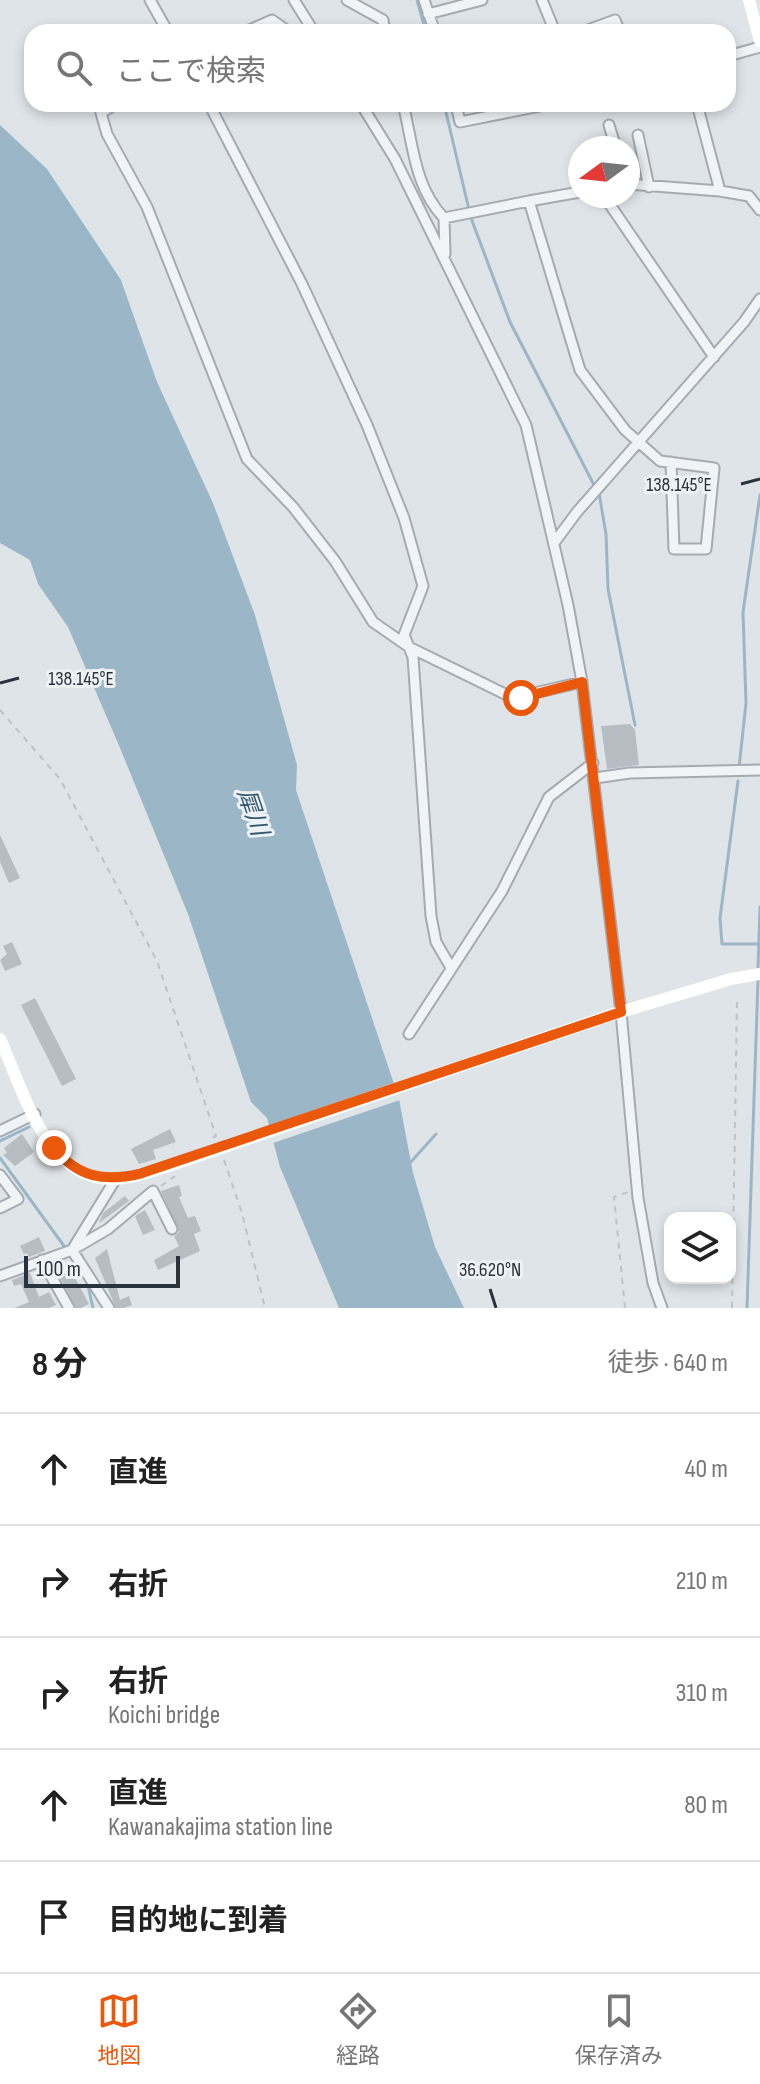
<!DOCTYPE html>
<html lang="ja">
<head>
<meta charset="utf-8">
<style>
	:root { --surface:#fff; --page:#f2f2f2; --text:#222; --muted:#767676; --line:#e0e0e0; --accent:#ea580c }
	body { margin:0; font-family:"Sofia Sans Condensed","Noto Sans JP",sans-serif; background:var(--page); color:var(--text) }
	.controls { position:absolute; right:24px; bottom:24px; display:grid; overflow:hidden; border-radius:16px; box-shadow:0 4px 12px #0003 }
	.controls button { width:72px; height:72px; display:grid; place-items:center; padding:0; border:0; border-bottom:2px solid var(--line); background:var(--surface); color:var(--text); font:40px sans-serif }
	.compass { position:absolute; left:568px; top:136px; width:72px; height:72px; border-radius:50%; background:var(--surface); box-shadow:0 4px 12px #0003; rotate:255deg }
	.scale { position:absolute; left:24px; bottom:20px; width:156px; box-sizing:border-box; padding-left:8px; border:4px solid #28333e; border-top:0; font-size:22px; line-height:28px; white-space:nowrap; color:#28333e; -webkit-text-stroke:6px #eef2f5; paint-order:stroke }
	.stop { position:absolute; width:24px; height:24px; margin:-18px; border:6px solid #ea580c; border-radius:50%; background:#fff }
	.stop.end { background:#ea580c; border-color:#fff; box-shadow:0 2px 8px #0008 }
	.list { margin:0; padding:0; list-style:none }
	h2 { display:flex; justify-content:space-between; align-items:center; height:104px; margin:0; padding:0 32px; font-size:34px }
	h2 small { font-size:26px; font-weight:400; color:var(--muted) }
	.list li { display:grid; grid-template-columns:52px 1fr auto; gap:24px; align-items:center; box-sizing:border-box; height:112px; padding:0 32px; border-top:2px solid var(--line) }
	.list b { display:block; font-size:30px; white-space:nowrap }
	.list p { margin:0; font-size:26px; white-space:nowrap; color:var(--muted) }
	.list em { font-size:26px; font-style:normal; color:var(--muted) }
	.icon { flex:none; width:44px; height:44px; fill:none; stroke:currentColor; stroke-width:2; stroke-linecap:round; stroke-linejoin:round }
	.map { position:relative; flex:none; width:760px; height:1308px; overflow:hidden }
	.search { position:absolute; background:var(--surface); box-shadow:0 4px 12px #0003; left:24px; right:24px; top:24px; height:88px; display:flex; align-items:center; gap:20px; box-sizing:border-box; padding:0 28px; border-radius:24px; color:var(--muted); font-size:30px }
	.sheet { height:664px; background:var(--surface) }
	nav { display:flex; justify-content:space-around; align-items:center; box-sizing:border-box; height:112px; border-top:2px solid var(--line); background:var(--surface); font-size:22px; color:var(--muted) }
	nav a { display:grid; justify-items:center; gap:4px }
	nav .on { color:var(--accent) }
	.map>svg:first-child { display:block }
	.water { fill:#9bb7c7 }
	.pier { fill:#dfe4e8 }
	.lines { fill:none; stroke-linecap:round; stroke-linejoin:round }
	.stream { stroke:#9bb7c7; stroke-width:3 }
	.building { fill:#b6bec4 }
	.minor-casing { stroke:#a4abb2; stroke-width:13 }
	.path { stroke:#bdc2c6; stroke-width:2; stroke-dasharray:6 6; stroke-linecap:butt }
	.minor { stroke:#f1f4f6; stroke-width:9 }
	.secondary { stroke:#fff; stroke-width:12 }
	.secondary-bridge { stroke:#fff; stroke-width:12 }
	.route { stroke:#ea580c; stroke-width:10 }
	.ticks { fill:none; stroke:#28333e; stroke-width:3 }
	.labels { text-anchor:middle; stroke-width:6; stroke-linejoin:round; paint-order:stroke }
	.water-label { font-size:24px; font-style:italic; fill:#345871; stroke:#eef2f5 }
	.ticks-label { font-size:20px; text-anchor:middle; fill:#28333e; stroke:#eef2f5; stroke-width:6; stroke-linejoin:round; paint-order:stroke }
</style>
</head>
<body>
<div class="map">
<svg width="760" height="1308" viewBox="0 0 760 1308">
	<rect width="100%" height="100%" fill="#dfe4e8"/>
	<path class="water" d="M0 125 47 169 121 280 157 382 213 503 255 615 297 765 296 790 399 1099 413 1173 435 1247 464 1308H339L280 1167 267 1118 251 1102 188 914 120 748 68 627 38 584 30 560 0 543Z"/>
	<path class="pier" d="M398 1083 403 1099 270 1144 265 1128Z"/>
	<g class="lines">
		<path class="stream" d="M417 0 426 32
			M444 104 471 218 510 322 595 487
			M599 493 606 534 608 589 635 725
			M739 768 746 703 743 612 760 495
			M738 781 720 918 722 944H760
			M758 968 760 907
			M0 1141 29 1127
			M0 1158 64 1246
			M409 1164 436 1134
			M87 1281 93 1308
			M747 1308 758 980"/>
	</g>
	<path class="building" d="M630 724 635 730 639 765 607 769 601 726Z
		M0 835 20 878 9 883 0 862Z
		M12 942 22 964 5 971 0 960 7 954 3 946Z
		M35 998 76 1079 62 1086 21 1005Z
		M170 1129 176 1142 153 1150 156 1159 139 1164 131 1149Z
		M22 1134 34 1152 15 1166 3 1155 7 1153 4 1148Z
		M179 1185 182 1196 179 1197 188 1218 195 1216 201 1231 194 1234 200 1251 158 1270 154 1260 179 1246 174 1236 179 1232 161 1191Z
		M125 1196 129 1201 99 1223 103 1213Z
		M145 1210 155 1230 143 1235 135 1216Z
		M39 1237 45 1251 29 1257 27 1253 24 1254 20 1246Z
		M107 1249 120 1300 129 1296 132 1305 124 1308H116L95 1258Z
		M67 1263 89 1304 81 1308H76L56 1270Z
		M30 1273 39 1297 49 1292 56 1305 49 1308H14L29 1302 21 1284 14 1286 12 1280Z"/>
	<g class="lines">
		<g class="minor-casing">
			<path id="minor" d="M150 0 168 32
				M294 0 314 32
				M347 0 383 20 385 32
				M424 0 435 32
				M542 0 555 32
				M428 14 482 0
				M245 32 272 20 289 32
				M582 32 615 20 620 32
				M728 56 760 47
				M116 104 101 113 107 134 147 207 247 459 293 507 335 561 373 622 409 647 513 698 582 682
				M209 104 302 284 367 425 404 518 423 586 404 635 413 657 431 916 436 942 450 966
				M361 104 395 159 526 425 568 605 582 682 621 1012 638 1198 653 1283 662 1308
				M403 104C413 143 414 187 444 218L529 201 580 370 625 430 660 461 714 468 706 549H674L671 462
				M456 104 460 122 550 104
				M609 125 616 148
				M638 135 649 187
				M628 184 720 191 697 104
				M720 191 749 196 760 210
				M604 196 714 357
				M529 201 580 192
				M444 218 445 254
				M554 543 577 512 744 322 760 299
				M595 778 630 773 760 770
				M409 1034 502 891 549 797 593 763
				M0 1131 35 1114
				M0 1175 18 1199 0 1208
				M42 1260 69 1308
				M0 1276 72 1250 115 1180
				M109 1308 72 1250 108 1229 153 1191 172 1229"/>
		</g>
		<path class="path" d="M0 710 60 779 157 961 216 1136 208 1140
			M224 1160 242 1213 265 1308
			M161 1186 175 1176
			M625 1308 614 1197 628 1192
			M732 1308 737 999"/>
		<use href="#minor" class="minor"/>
		<path class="secondary" d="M749 0 760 41
			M614 1014 731 979 760 974
			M0 1039C22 1087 46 1180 112 1179 130 1179 149 1172 166 1167"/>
		<path class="secondary-bridge" d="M166 1167 614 1014"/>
	</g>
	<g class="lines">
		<path class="route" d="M54 1148C78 1177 103 1182 139 1174L621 1012 582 682 521 698"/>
	</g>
	<path class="ticks" d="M741 484 760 479M0 683 19 678M490 1289 496 1308"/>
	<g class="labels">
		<g class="water-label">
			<text transform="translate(253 812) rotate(71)" y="8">犀川</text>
		</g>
	</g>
	<g class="ticks-label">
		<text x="679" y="491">138.145°E</text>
		<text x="81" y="685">138.145°E</text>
		<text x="490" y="1276">36.620°N</text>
	</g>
</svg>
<div class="controls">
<button><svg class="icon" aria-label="layers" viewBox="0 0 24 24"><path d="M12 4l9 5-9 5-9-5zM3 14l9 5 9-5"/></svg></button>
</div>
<svg class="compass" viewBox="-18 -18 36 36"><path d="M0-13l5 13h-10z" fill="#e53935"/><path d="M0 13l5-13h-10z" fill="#767676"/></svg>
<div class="scale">100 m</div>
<div class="stop" style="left:521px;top:698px"></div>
<div class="stop end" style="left:54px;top:1148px"></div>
<div class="search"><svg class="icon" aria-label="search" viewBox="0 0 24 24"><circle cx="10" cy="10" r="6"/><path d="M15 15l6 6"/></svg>ここで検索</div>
</div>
<section class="sheet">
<h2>8 分<small>徒歩 · 640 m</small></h2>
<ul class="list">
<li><svg class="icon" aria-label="ahead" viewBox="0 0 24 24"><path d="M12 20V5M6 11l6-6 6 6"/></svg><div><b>直進</b></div><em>40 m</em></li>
<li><svg class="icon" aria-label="right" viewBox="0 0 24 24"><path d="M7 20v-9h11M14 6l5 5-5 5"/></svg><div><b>右折</b></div><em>210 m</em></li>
<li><svg class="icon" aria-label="right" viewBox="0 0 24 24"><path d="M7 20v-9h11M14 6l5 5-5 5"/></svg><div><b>右折</b><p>Koichi bridge</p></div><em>310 m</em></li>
<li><svg class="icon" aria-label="ahead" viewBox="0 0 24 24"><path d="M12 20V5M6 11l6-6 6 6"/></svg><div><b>直進</b><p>Kawanakajima station line</p></div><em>80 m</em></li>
<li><svg class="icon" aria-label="arrive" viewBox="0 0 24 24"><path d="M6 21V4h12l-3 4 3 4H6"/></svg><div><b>目的地に到着</b></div></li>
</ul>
</section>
<nav>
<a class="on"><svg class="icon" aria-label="map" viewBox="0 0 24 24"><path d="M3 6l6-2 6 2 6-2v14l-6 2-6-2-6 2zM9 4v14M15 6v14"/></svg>地図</a>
<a><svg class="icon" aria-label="directions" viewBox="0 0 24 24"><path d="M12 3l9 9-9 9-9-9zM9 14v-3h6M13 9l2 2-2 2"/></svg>経路</a>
<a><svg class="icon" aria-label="saved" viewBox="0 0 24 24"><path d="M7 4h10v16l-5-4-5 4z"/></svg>保存済み</a>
</nav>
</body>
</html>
